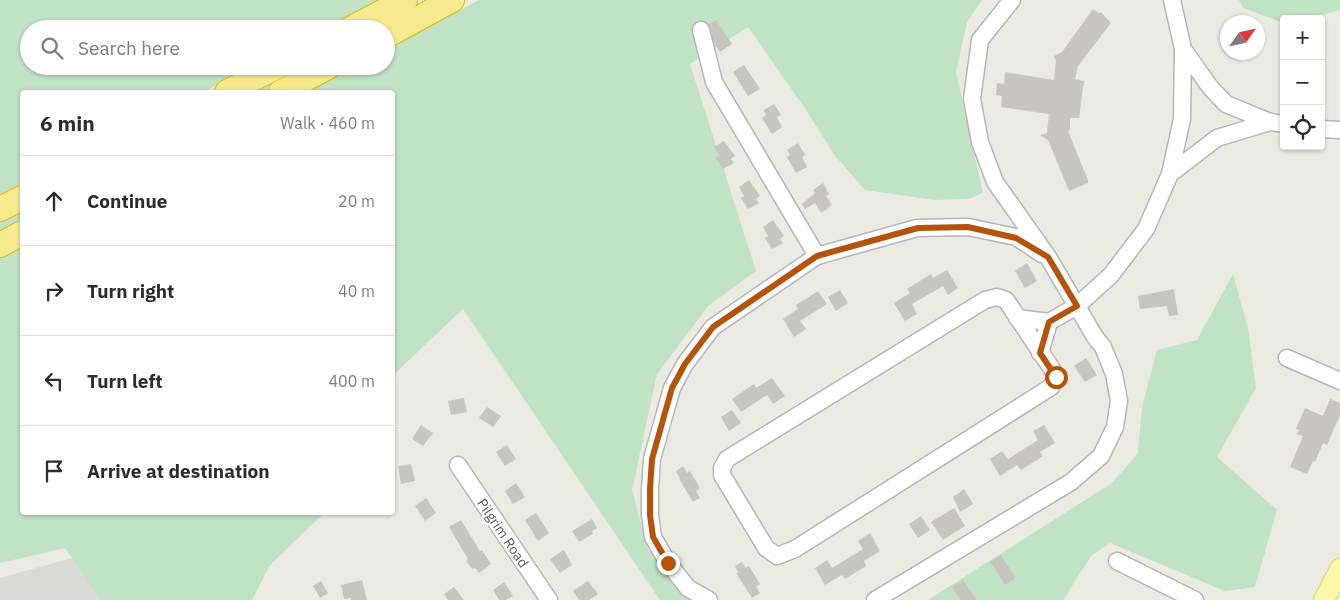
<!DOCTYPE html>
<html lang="en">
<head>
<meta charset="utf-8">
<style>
	:root { --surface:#fff; --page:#f7f7f7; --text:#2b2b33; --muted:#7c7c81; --line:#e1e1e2 }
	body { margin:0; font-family:"IBM Plex Sans",sans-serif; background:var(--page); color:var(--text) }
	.controls { position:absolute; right:15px; top:15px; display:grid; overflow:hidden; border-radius:5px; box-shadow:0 1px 4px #0004 }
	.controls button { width:45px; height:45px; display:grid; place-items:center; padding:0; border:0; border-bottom:1px solid var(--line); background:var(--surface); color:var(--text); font:25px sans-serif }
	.compass { position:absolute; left:1220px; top:15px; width:45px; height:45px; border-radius:50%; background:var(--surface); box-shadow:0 1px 4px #0004; rotate:56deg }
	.stop { position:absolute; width:15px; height:15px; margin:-11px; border:4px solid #b45309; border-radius:50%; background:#fff }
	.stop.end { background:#b45309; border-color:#fff; box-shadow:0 1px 5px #0008 }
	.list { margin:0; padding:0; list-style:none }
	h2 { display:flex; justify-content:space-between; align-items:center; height:65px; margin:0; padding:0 20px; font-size:21px }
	h2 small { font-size:16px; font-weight:400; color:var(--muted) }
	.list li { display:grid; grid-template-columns:32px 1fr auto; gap:15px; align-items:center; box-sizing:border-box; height:90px; padding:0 20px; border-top:1px solid var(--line) }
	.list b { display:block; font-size:19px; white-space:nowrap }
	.list em { font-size:16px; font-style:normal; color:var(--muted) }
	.icon { flex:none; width:28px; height:28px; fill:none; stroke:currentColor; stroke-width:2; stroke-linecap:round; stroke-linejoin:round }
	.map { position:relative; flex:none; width:1340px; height:600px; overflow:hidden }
	.search { position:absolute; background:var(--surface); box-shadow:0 1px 4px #0004; left:20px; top:20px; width:375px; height:55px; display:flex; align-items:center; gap:12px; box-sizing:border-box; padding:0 18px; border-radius:28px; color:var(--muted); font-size:19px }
	.panel { position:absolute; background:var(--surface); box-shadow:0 1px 4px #0004; left:20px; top:90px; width:375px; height:425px; border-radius:5px }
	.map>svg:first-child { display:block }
	.industrial { fill:#dbdad4 }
	.green { fill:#bfe3c4 }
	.building { fill:#c8c5bf }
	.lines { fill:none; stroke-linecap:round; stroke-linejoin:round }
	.minor-casing { stroke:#b4b6bc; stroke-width:19 }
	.major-casing { stroke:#e9d55e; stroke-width:22 }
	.highway-casing { stroke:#e1bb0d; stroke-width:26 }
	.minor { stroke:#fff; stroke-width:16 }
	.major { stroke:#faf8a9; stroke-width:20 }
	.highway { stroke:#f7ea8e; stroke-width:24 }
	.route { stroke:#b45309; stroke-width:6 }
	.labels { text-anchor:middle; stroke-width:5; stroke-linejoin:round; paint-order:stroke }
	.street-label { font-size:14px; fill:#5a5c62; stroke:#fff }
</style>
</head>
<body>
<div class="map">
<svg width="1340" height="600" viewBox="0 0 1340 600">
	<rect width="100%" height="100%" fill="#ecebe2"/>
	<path class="industrial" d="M79 556 108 600H0V578Z"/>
	<path class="green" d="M0 0H382L327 29H29V66H255L203 92H22V183L0 195Z
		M479 0H982L967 22 956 72 983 193 969 199 934 200 865 190 836 157 804 107 748 27 690 64 756 271 708 306 657 374 632 490 648 550 697 600H660L463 309 393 375 392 92H308L356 66H386V50Z
		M1239 0H1340V10L1307 19H1284V23L1243 8Z
		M290 66H317L267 92H239Z
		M22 209V220L0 232V221Z
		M22 246V512L323 513 322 515 270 565 252 600H101L65 548 0 563V258Z
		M1233 274 1248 328 1256 388 1217 457 1277 510 1255 587 1225 591 1110 543 1091 556 1063 600H928L1112 483 1138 453 1142 407 1157 350 1197 340Z"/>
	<path class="building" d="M1093 9 1099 13 1101 12 1111 23 1078 66 1075 79 1084 81 1079 118H1070V130L1068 131 1088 180V183L1069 191 1048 140 1040 135 1047 133 1049 114 1001 107 1002 96 996 95 997 83 1004 84 1005 72 1054 80 1056 61 1054 56 1062 52Z
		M716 20 732 44 720 52 714 42 709 24Z
		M744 65 760 89 748 96 733 72Z
		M774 104 781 115 777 117 782 127 772 134 762 118 766 115 764 110Z
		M724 141 735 156 731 159 734 163 723 169 716 158 719 156 714 147Z
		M798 143 805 155 802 157 807 167 796 173 787 157 790 155 787 150Z
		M749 180 760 196 756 199 759 203 748 209 741 198 744 196 739 187Z
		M823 183 829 194 826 196 832 205 821 213 815 203 805 209 802 204 815 193 813 190Z
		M773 220 784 236 780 239 783 243 772 249 765 238 768 236 763 227Z
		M1027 263 1037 281 1025 288 1015 271Z
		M947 270 958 288 948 295 943 286 912 304 917 314 905 321 894 303 910 293 907 289 931 274 933 278Z
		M1174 289 1178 315 1169 316 1167 306 1140 309 1138 296Z
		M840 290 848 303 836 311 828 297Z
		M818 291 827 304 800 321 806 329 794 337 783 319 798 309 796 305Z
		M1086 358 1097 375 1085 382 1074 366Z
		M772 378 785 396 773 404 767 395 741 412 732 399 754 384 756 388Z
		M464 398 467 412 451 415 448 401Z
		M1330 399 1340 403V415L1327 445 1323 443 1315 462 1313 461 1307 474 1290 467 1303 436 1297 434 1299 430 1296 429 1305 408 1323 416Z
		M487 407 501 416 493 427 479 418Z
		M732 410 741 423 729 431 721 417Z
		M421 425 433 433 423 446 412 439Z
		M1044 425 1055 443 1040 452 1043 456 1021 470 1017 465 1000 476 990 459 1002 451 1008 459 1038 440 1033 431Z
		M507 445 516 459 505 466 496 452Z
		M411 464 415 481 401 484 398 466Z
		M683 466 687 473 690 471 700 488 696 491 700 498 693 502 679 479H680L676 471Z
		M516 483 525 497 513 504 505 491Z
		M964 489 973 504 960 512 953 497Z
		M426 498 436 513 425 521 415 506Z
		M954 508 965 526 943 540 931 522Z
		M536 513 549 533 538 541 525 520Z
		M921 516 930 530 918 538 909 524Z
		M592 519 597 528 592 531 593 534 579 542 572 531Z
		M461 520 480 551 482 550 491 564 479 573 475 568 472 569 466 561 468 559 449 527Z
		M870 533 880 551 864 561 866 566 845 579 842 575 825 585 815 568 827 560 832 568 863 549 858 541Z
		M564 550 572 565 560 573 550 559Z
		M1001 555 1016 578 1005 585 990 562Z
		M742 562 746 568 749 566 760 584 756 587 760 593 752 598 736 573 738 572 735 566Z
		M362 580 367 600H351V598L344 599 341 585Z
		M963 580 977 600H961L952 587Z
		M321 581 328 593 320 598 313 586Z
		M588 581 598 594 589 600H579L573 591Z
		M504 582 513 596 506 600H499L493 590Z
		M454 587 464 600H448L444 594Z"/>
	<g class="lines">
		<g class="minor-casing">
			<path id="minor" d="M1172 0 1183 49 1210 87 1226 104 1270 122 1284 124
				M701 30 714 82 817 256
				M1321 129 1340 130
				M1170 174 1217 138 1270 122
				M997 297 1006 300 1052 369 1056 377 1051 387 795 549 777 556 766 548 722 475V468L727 459 985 300Z
				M1017 318 1049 322 1077 306 1111 275 1146 229 1170 174 1182 119 1183 49
				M1040 353 1049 322
				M1287 358 1340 381
				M458 465 549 600
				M1117 561 1195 600
				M709 600 688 588 668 563 653 537 650 515V489L652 459 672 388 685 364 713 327 817 256 917 228 968 227 1016 237 1042 254
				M875 600 1071 482 1101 456 1115 427 1119 401 1114 374 1103 347 1095 337 1048 257 995 182 980 142 972 99 980 40 1012 0"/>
		</g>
		<g class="major-casing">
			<path id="major" d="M1324 600 1340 569"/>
		</g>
		<g class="highway-casing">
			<path id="highway" d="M350 29 405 0
				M386 36 452 0
				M227 92 278 66
				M281 92 330 66
				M0 209 22 198
				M0 245 22 233"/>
		</g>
		<use href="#minor" class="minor"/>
		<use href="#major" class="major"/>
		<use href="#highway" class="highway"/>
	</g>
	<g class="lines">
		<path class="route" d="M668 563 653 537 650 515V489L652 459 672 388 685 364 713 327 817 256 918 228 968 227 1016 238 1048 257 1077 306 1049 322 1040 353 1056 377"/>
	</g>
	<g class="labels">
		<g class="street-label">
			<text transform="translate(503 533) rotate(56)" y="5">Pilgrim Road</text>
		</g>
	</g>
</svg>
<div class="controls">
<button>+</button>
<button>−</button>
<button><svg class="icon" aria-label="locate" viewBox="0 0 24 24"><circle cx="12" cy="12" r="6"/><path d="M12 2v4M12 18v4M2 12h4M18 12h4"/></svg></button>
</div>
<svg class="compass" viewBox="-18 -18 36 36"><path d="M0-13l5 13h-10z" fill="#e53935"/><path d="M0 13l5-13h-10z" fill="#7c7c81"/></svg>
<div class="stop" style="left:1056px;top:377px"></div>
<div class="stop end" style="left:668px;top:563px"></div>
<div class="search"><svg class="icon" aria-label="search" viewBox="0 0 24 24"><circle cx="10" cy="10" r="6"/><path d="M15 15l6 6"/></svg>Search here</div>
<section class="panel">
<h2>6 min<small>Walk · 460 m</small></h2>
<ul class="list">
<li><svg class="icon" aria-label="ahead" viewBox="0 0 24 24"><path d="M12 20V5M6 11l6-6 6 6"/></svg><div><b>Continue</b></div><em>20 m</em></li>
<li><svg class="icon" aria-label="right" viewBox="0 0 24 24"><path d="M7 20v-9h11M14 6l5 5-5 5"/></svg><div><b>Turn right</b></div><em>40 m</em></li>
<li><svg class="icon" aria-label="left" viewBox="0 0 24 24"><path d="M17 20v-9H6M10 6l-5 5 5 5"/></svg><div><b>Turn left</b></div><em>400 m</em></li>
<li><svg class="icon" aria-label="arrive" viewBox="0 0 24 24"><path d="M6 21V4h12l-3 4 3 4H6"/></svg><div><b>Arrive at destination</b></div></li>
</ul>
</section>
</div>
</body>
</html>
